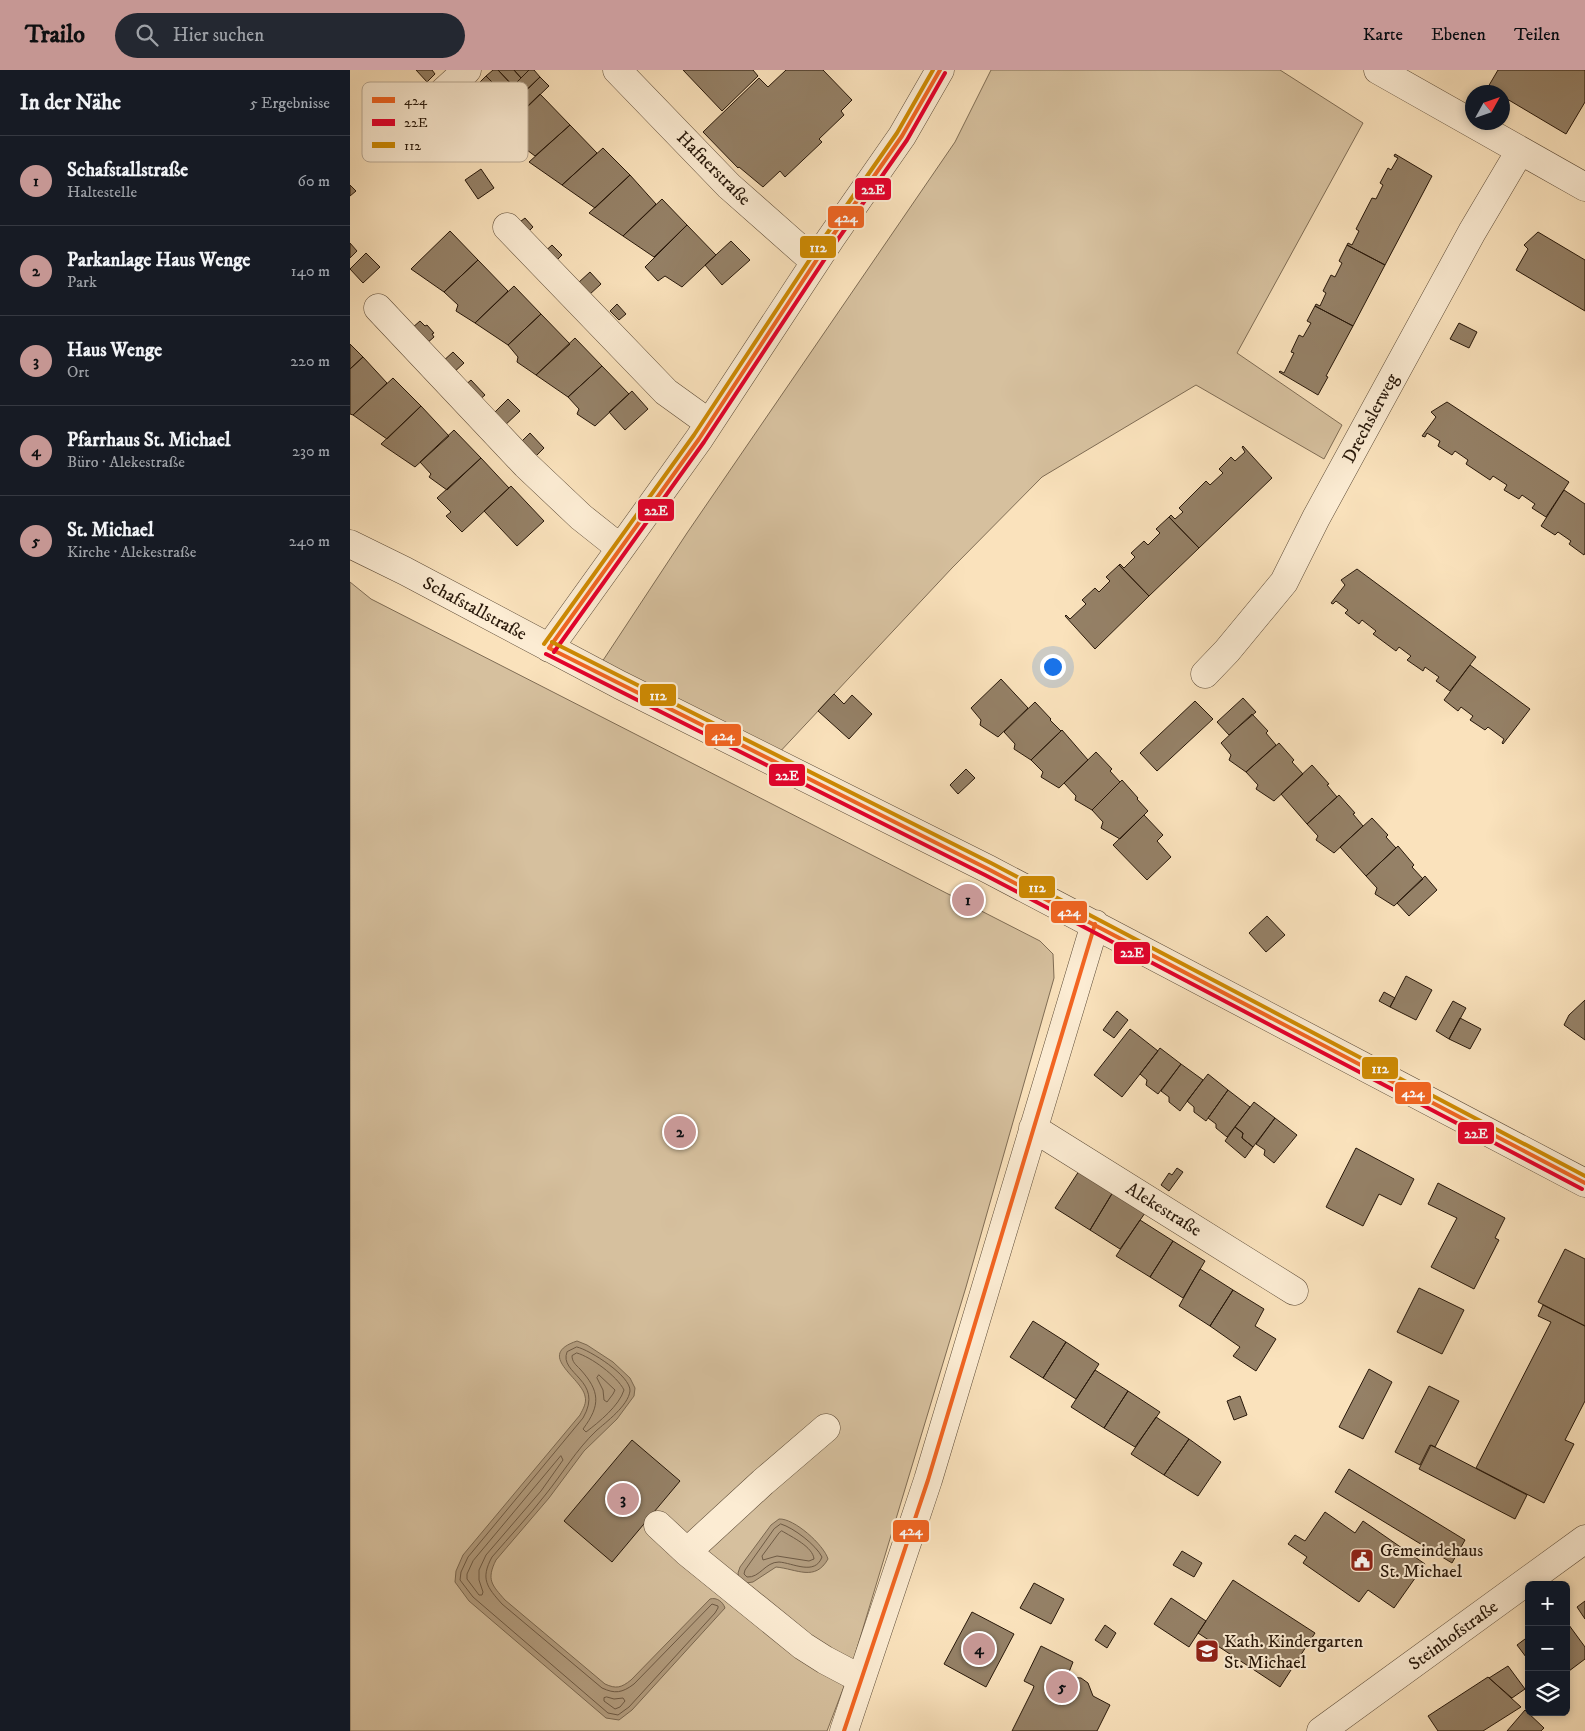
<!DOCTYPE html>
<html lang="de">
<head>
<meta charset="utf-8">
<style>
	:root { --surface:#171b24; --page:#242831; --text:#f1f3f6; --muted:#9ea1a6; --line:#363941; --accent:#c59692 }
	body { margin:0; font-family:"IM FELL DW Pica",serif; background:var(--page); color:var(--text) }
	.controls { position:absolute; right:15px; bottom:15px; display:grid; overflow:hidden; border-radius:8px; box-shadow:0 2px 8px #0003 }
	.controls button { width:45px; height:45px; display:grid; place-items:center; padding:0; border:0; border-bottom:1px solid var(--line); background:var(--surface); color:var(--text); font:25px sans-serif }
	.compass { position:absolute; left:1115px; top:15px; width:45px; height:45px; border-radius:50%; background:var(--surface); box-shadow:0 2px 8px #0003; rotate:50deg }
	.you { position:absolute; left:702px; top:596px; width:18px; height:18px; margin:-12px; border:4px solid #fff; border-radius:50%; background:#1a73e8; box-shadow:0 0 0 8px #1a73e833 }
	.badge { display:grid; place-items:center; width:32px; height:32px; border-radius:50%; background:var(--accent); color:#111; font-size:16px; font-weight:700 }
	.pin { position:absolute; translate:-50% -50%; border:2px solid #fff; box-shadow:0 1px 5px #0006 }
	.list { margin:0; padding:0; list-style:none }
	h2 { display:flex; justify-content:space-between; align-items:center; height:65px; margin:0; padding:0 20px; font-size:21px }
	h2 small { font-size:16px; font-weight:400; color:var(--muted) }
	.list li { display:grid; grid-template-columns:32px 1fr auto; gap:15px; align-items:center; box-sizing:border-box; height:90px; padding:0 20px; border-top:1px solid var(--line) }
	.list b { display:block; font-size:19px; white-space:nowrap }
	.list p { margin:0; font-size:16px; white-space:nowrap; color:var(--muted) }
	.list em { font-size:16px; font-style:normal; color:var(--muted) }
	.icon { flex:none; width:28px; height:28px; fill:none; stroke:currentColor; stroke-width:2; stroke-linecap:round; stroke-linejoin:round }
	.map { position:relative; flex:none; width:1235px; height:1661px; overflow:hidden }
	header { display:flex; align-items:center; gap:30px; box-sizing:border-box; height:70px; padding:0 25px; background:var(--accent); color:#111 }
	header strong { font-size:24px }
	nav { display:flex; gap:28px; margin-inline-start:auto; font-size:18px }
	.search { width:350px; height:45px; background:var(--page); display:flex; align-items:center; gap:12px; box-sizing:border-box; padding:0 18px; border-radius:28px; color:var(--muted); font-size:19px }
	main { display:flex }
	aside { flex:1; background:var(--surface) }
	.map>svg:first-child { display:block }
	.green { fill:#d6c09e; stroke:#7f6c54 }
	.water { fill:#b39d7f; stroke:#7b6850 }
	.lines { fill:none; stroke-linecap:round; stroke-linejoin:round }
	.shore { stroke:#6e5a44; stroke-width:1 }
	.building { fill:#958167; stroke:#28180a }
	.minor-casing { stroke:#5c4a36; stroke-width:29 }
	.minor { stroke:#fcecd3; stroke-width:28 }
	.bus-1-casing { stroke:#fcecd3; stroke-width:8 }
	.bus-2-casing { stroke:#fcecd3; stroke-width:8 }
	.bus-3-casing { stroke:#fcecd3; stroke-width:8 }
	.bus-1 { stroke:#f26522; stroke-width:4 }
	.bus-2 { stroke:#e4002b; stroke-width:4 }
	.bus-3 { stroke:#ce8a02; stroke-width:4 }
	.labels { text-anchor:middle; stroke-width:4; stroke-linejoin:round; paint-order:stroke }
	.street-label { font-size:18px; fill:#28180a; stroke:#fcecd3 }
	.poi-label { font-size:18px; fill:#28180a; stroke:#fcecd3; text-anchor:start }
	.key { fill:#fcecd3; stroke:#bcac97; stroke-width:1 }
	.key-label { font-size:14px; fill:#28180a }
	.line-badge { stroke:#fcecd3; stroke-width:2 }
	.badge-label { font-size:14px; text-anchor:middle; font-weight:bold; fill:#fff }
</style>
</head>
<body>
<header>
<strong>Trailo</strong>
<div class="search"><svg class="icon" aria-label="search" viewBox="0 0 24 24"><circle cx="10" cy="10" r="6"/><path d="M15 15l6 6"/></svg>Hier suchen</div>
<nav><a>Karte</a><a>Ebenen</a><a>Teilen</a></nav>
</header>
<main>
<aside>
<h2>In der Nähe<small>5 Ergebnisse</small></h2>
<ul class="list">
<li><span class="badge">1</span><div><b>Schafstallstraße</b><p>Haltestelle</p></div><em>60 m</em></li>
<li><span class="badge">2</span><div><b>Parkanlage Haus Wenge</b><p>Park</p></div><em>140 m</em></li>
<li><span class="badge">3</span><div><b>Haus Wenge</b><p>Ort</p></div><em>220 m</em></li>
<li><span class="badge">4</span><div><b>Pfarrhaus St. Michael</b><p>Büro · Alekestraße</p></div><em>230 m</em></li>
<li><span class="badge">5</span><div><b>St. Michael</b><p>Kirche · Alekestraße</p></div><em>240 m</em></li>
</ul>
</aside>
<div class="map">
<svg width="1235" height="1661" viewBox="0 0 1235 1661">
	<rect width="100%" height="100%" fill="#fae2bc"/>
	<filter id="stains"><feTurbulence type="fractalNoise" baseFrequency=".004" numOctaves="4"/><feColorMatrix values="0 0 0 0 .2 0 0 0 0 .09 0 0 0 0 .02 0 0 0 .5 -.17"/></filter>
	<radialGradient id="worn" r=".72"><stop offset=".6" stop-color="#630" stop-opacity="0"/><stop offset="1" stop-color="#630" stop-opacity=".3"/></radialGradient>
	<path class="green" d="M641 0H930L1013 53 887 283 992 355 974 389 846 315 692 407 602 498 426 686 246 601 337 463 605 72Z
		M0 512 21 529 690 871 703 884 704 908 616 1217 501 1598 477 1661H0Z"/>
	<path class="water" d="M227 1271 237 1275 263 1292 280 1308 285 1318 284 1326 267 1349 234 1381 199 1428 146 1490C136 1510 142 1515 155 1530L255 1614C266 1619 271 1618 281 1610L360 1529C367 1527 373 1532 375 1538L282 1640 269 1650 256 1648 119 1531 105 1512 106 1501 113 1485 230 1345C233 1339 237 1333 235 1326 231 1307 185 1285 227 1271Z
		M429 1449C444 1448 474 1475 478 1489 465 1512 447 1499 426 1497L403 1512 396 1513 389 1508 388 1503 390 1497 421 1455Z"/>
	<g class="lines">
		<path class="shore" d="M227 1277C240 1280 281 1306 280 1321 278 1336 256 1352 246 1361 226 1380 213 1403 196 1424 179 1446 160 1466 142 1487 130 1509 137 1517 152 1534L252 1618C265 1624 272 1623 284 1614L362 1534 368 1536V1538L365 1543 279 1637 268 1645 258 1643 123 1527 110 1510 111 1502 118 1487 233 1348C255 1310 208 1304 217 1282Z
			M227 1283C241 1287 267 1306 274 1320 269 1336 249 1352 236 1362L233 1359C251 1335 250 1321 230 1299 226 1295 222 1292 222 1286Z
			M249 1305 265 1320 263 1324 257 1332 254 1330 253 1320 247 1308Z
			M211 1386 213 1390 191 1421 136 1485 129 1500V1510L133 1522 132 1525H129L117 1509V1504L123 1491Z
			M431 1454C444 1458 466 1475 472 1487 465 1506 443 1493 429 1492 415 1492 410 1508 397 1507L394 1504 395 1500 424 1459Z
			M432 1461C442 1467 463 1477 464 1489L459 1491 427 1486 413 1490 412 1486 429 1463Z
			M257 1627 264 1629 273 1628 275 1631 270 1637 265 1639 254 1631V1628Z"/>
	</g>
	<path class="building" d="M66 0H82L85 4 77 12Z
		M143 0H148L163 16 154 24 136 6Z
		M148 0H164L171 8 163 16Z
		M164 0H179L171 8Z
		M179 0H184L190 7 163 33 155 24Z
		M333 0H403L408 6 372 41Z
		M436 0H473L502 30 491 41 494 45 469 69 472 72 435 107 430 101 413 117 389 97 388 98 353 62 409 8 418 17Z
		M1148 0H1235V32L1216 64 1152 26V22H1147L1138 17Z
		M136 6 154 24 145 33 128 14Z
		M190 7 199 16 172 42 163 33Z
		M190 24 220 55 185 86 173 77 168 81 151 62Z
		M220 55 247 83 212 115 179 92Z
		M253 78 280 105 245 138 212 115Z
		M1045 84 1082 106 1035 195 997 175 998 173 1002 175 1009 161 1006 159 1022 128 1026 129 1033 115 1030 113 1038 98 1041 100 1048 88 1044 86Z
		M131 99 144 118 128 129 115 110Z
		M280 105 306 134 273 166 239 143Z
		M0 115 6 121 0 126Z
		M312 129 337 155 304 187 273 166Z
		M175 148 183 157 175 165 166 155Z
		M337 155 366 185 332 217 315 206 308 211 295 197Z
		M100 161 128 190 94 222 61 199Z
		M1188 162 1235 190V241L1166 200 1178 179 1174 175Z
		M381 171 400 190 372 215 355 195Z
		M0 173 7 181 0 188Z
		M202 175 212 185 202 195 192 184Z
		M997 175 1035 195 1003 256 965 236 966 234 970 236 976 223 973 221 981 205 985 207 992 193 989 191Z
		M16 183 30 197 13 213 0 199Z
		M128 190 158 221 125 253 106 241 108 235 94 222Z
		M240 202 251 214 239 225 228 213Z
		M164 216 191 244 158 275 125 253Z
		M267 234 276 244 269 250 260 241Z
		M965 236 1003 256 976 306 978 307 968 325 929 302 930 301 934 303 944 283 941 282 949 265 953 267 961 253 957 251Z
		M191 244 220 274 186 305 167 292 168 287 158 275Z
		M70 251 75 256 77 255 84 263 82 264 84 267 76 274 62 258Z
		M1109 253 1127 262 1119 278 1100 269Z
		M225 268 252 296 218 327 186 305Z
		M0 274 13 287 0 299Z
		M103 282 114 293 102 304 91 293Z
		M13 287 37 313 3 345 0 344V299Z
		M252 296 279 324 245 356 227 344 229 339 218 327Z
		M43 308 71 336 37 369 3 345Z
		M121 310 135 325 127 332 113 317Z
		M282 321 298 339 275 360 259 342Z
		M158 329 170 341 151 359 140 347Z
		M1097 332 1219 412 1196 447 1182 438 1185 434 1172 425 1169 429 1154 420 1157 415 1143 406 1140 410 1116 394 1118 390 1105 381 1102 385 1088 376 1090 371 1077 363 1075 367 1072 366 1086 347 1081 342Z
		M71 336 99 366 65 397 31 374Z
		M104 360 131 388 97 420 79 407 81 404 70 392Z
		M180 363 194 378 185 387 171 372Z
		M893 376 922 408 849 478 819 447 821 445 825 449 833 442 829 438 856 411 860 415 873 403 869 399 881 387 885 391 895 382 892 377Z
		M131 388 159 418 112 462 96 446 101 442 87 428Z
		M161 416 194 451 167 476 134 441Z
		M1214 420 1235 434V483L1234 485 1219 474 1221 471 1208 462 1205 465 1191 456Z
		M819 447 849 478 799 526 769 495 770 494 774 498 785 487 781 483 794 471 798 475 810 463 806 459Z
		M769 495 799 526 745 579 715 546 716 545 720 549 736 534 732 530 745 518 749 522 760 511 756 507Z
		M1007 499 1126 587 1100 621 1086 611 1089 607 1075 597 1073 601 1057 590 1061 586 1049 577 1046 581 1023 564 1026 561 1012 550 1009 554 995 543 998 540 986 531 983 534 981 533 995 515 991 510Z
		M1120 595 1180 639 1153 674 1152 673 1154 669 1138 657 1135 660 1120 650 1123 646 1111 637 1108 641 1094 630Z
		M651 609 678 638 648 667 630 655 631 650 621 638Z
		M484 624 494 634 502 625 522 644 499 669 468 641Z
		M893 628 906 642 879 665 867 652Z
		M845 631 863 649 807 701 790 683Z
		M685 632 701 649 700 650 711 661 681 690 664 679 665 674 654 662Z
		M902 644 918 661 916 663 926 675 896 702 879 690 881 685 871 673Z
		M712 660 738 690 709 718 691 707 693 702 681 690Z
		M929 673 944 690 942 692 953 704 924 731 906 719 908 715 896 702Z
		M746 682 762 699 760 701 770 712 742 740 725 730 726 726 714 713Z
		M962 695 979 714 977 715 987 727 957 754 931 724Z
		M616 699 625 708 608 724 600 715Z
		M772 710 788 728 787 729 798 741 770 769 751 758 753 752 742 740Z
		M989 725 1005 743 1003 744 1013 756 984 783 966 770 968 766 957 754Z
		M794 745 813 765 807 771 821 787 797 810 763 775Z
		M1022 748 1038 765 1036 767 1046 778 1016 806 990 777Z
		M1048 776 1064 795 1062 797 1073 809 1044 836 1025 824 1027 818 1016 806Z
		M1075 806 1087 820 1059 846 1047 833Z
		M917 846 935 865 916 882 899 863Z
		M1056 906 1082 920 1066 950 1040 937Z
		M1034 922 1045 928 1040 937 1029 931Z
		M1235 930V970L1214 955 1219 945Z
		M1103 931 1116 938 1099 969 1086 961Z
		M767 941 778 950 764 968 753 960Z
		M1110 948 1131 959 1120 979 1099 969Z
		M780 959 808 981 772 1027 744 1005Z
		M810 978 831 994 808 1024 796 1015 797 1010 790 1004Z
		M831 994 853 1010 830 1041 819 1032V1027L811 1021Z
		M858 1004 878 1020 856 1051 844 1042V1037L837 1031Z
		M878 1020 900 1037 877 1067 866 1058V1054L858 1048Z
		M904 1032 925 1048 903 1077 892 1068 893 1063 885 1057Z
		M925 1048 947 1065 924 1093 914 1085 915 1080 906 1074Z
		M885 1057 893 1063 892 1068 903 1077 895 1088 875 1071Z
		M1006 1078 1064 1109 1051 1135 1029 1124 1013 1156 976 1137Z
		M827 1098 833 1102 819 1121 811 1115 819 1103 822 1105Z
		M729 1101 763 1122 740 1160 705 1138Z
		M1088 1113 1155 1148 1145 1168 1149 1170 1124 1219 1081 1197 1107 1148 1078 1134Z
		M763 1122 795 1143 770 1179 740 1160Z
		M790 1150 823 1171 800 1207 766 1186Z
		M823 1171 855 1191 833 1228 800 1207Z
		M1215 1179 1235 1189V1256L1188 1232Z
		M850 1199 883 1220 860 1256 829 1236Z
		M1069 1218 1114 1240 1092 1284 1047 1262Z
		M883 1220 914 1239 905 1256 926 1269 906 1301 883 1286 890 1277 860 1256Z
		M1193 1235 1235 1256V1331L1215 1370 1224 1374 1194 1433 1126 1398 1201 1252 1188 1246Z
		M683 1251 716 1272 693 1308 660 1287Z
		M716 1272 749 1294 726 1329 693 1308Z
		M1019 1299 1042 1312 1013 1369 989 1357Z
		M745 1300 778 1321 754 1358 721 1337Z
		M1079 1316 1109 1331 1085 1377 1080 1375 1070 1395 1045 1382Z
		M778 1321 810 1342 785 1377 754 1358Z
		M890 1326 897 1345 884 1350 877 1331Z
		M806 1347 839 1369 814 1405 781 1384Z
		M839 1369 871 1392 848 1426 814 1405Z
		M282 1370 330 1411 262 1492 214 1451Z
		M1081 1375 1177 1425 1165 1449 1069 1399Z
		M999 1399 1115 1470 1102 1493 985 1422Z
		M975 1442 1005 1463 1013 1451 1075 1494 1044 1538 1018 1520 1009 1532 953 1493 957 1487 938 1474 945 1465 955 1471Z
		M832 1481 852 1493 844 1507 823 1495Z
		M883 1510 965 1563 930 1617 848 1563Z
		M684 1513 714 1529 701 1554 670 1538Z
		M821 1528 856 1551 839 1577 804 1554Z
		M1235 1531V1549L1227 1537Z
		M622 1542 664 1564 636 1617 594 1594Z
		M1216 1551 1235 1577V1589L1219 1601 1216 1597Z
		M755 1555 766 1563 757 1578 745 1570Z
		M1179 1566V1591L1167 1575Z
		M691 1576 723 1592 717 1607 731 1608 738 1613 743 1626 760 1635 747 1661H662L683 1619 684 1616 674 1611Z
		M1158 1596 1175 1619 1162 1628 1139 1608Z
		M1138 1607 1171 1637 1133 1661H1088L1078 1646Z
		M1175 1640 1194 1658 1191 1661H1157Z"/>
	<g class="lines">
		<g class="minor-casing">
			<path id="minor" d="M267 0 379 116 465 192
				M1028 0 1235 117
				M67 46 117 0
				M157 157 316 322 359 353
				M28 238 176 395 231 447 270 478
				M0 474 55 501 270 615 638 799 1235 1113
				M199 578 349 369 481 168 552 66 590 0
				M855 604 877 581 934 512 966 448 1122 162 1170 81
				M683 1058 944 1221
				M476 1358 413 1412 337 1482 453 1576 475 1590 511 1609
				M308 1455 337 1482
				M494 1661 578 1410 745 854
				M971 1661 1235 1469"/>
		</g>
		<use href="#minor" class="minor"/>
		<g class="bus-1-casing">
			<path id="bus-1" d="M199 578 638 799 1235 1113
				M199 578 349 369 481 168 552 66 590 0
				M494 1661 578 1410 745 854"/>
		</g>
		<g class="bus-2-casing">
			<path id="bus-2" d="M204 582 354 372 486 172 557 70 595 3
				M196 584 635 805 1232 1119"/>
		</g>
		<g class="bus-3-casing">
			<path id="bus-3" d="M202 572 641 793 1235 1106
				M194 574 344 365 476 165 547 63 583 0"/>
		</g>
		<use href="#bus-1" class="bus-1"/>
		<use href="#bus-2" class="bus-2"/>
		<use href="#bus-3" class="bus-3"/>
	</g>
	<defs>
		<g id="civic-square" transform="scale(1.25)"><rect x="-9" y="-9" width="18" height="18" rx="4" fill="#8f2418" stroke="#fcecd3"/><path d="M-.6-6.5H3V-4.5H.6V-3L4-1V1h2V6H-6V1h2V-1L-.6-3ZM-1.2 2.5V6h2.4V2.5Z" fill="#fff"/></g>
		<g id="school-square" transform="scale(1.25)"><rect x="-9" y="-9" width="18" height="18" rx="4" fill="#8f2418" stroke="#fcecd3"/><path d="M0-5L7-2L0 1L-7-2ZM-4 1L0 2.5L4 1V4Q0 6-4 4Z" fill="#fff"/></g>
	</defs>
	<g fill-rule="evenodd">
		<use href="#civic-square" x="1012" y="1490"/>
		<use href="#school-square" x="857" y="1581"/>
	</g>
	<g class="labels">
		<g class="street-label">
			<text transform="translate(364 98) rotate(45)" y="6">Hafnerstraße</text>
			<text transform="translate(1020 348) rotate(-62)" y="6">Drechslerweg</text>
			<text transform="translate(125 538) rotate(28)" y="6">Schafstallstraße</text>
			<text transform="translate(814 1139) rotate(32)" y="6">Alekestraße</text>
			<text transform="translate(1103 1565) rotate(-36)" y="6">Steinhofstraße</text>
		</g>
		<g class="poi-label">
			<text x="1030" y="1486">Gemeindehaus<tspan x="1030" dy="21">St. Michael</tspan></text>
			<text x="874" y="1577">Kath. Kindergarten<tspan x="874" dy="21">St. Michael</tspan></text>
		</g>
	</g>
	<rect x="12" y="12" width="166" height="80" rx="8" class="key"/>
	<rect x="22" y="27" width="23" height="6" fill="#f26522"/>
	<rect x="22" y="49" width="23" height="7" fill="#e4002b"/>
	<rect x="22" y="72" width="23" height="6" fill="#ce8a02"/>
	<g class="key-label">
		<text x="54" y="35">424</text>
		<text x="54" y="57">22E</text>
		<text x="54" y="80">112</text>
	</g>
	<g class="line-badge">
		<rect x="504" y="107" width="38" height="24" rx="5" fill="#e4002b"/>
		<rect x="477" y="135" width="38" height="24" rx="5" fill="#f26522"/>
		<rect x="449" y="165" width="38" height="24" rx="5" fill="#ce8a02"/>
		<rect x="287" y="428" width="38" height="24" rx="5" fill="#e4002b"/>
		<rect x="289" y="613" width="38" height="24" rx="5" fill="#ce8a02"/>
		<rect x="354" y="653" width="38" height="24" rx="5" fill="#f26522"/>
		<rect x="418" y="693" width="38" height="24" rx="5" fill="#e4002b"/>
		<rect x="668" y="805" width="38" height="24" rx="5" fill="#ce8a02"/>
		<rect x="700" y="830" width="38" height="24" rx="5" fill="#f26522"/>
		<rect x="763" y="871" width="38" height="24" rx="5" fill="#e4002b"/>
		<rect x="1011" y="986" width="38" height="24" rx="5" fill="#ce8a02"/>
		<rect x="1044" y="1011" width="38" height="24" rx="5" fill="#f26522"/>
		<rect x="1107" y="1051" width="38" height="24" rx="5" fill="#e4002b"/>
		<rect x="542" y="1449" width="38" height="24" rx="5" fill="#f26522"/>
	</g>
	<g class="badge-label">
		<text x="523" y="124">22E</text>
		<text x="496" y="152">424</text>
		<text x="468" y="182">112</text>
		<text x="306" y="445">22E</text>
		<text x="308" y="630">112</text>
		<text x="373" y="670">424</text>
		<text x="437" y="710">22E</text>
		<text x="687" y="822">112</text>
		<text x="719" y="846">424</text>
		<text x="782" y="887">22E</text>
		<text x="1030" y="1003">112</text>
		<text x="1063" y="1027">424</text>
		<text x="1126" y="1068">22E</text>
		<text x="561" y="1465">424</text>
	</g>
	<rect width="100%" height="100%" filter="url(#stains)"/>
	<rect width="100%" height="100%" fill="url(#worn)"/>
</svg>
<div class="controls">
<button>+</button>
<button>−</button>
<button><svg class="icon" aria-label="layers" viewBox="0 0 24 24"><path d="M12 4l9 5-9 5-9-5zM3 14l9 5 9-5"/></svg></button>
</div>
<svg class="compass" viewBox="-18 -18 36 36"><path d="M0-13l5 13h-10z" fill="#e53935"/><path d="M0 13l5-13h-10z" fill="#9ea1a6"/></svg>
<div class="you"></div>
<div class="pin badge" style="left:618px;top:830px">1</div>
<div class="pin badge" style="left:330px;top:1062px">2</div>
<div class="pin badge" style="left:273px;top:1429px">3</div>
<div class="pin badge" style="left:629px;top:1579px">4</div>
<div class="pin badge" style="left:712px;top:1617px">5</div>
</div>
</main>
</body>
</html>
